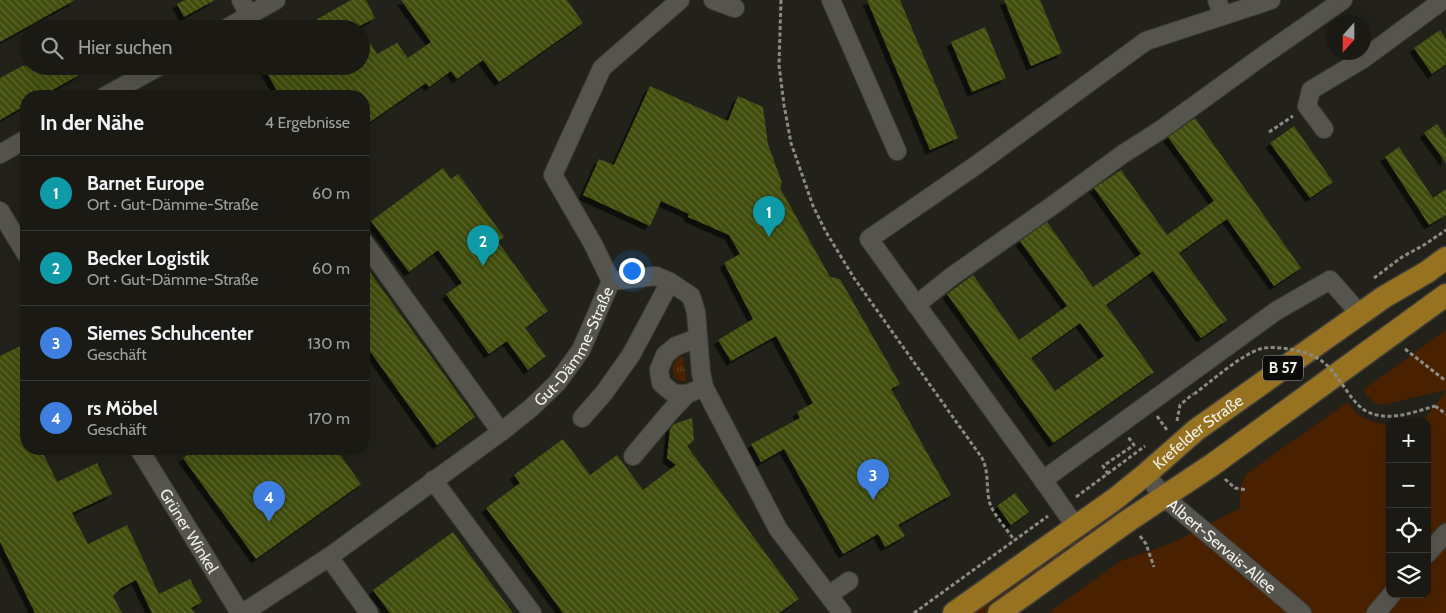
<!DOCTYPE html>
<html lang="de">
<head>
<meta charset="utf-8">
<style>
	:root { --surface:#1a1914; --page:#23221d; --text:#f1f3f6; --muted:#9fa0a0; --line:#383834; --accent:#53cbdb }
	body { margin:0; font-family:Cabin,sans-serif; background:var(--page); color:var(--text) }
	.controls { position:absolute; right:15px; bottom:15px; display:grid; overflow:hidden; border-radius:10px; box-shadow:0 5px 20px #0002 }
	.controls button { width:45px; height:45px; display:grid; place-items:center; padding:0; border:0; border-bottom:1px solid var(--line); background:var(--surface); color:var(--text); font:25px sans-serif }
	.compass { position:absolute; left:1326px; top:15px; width:45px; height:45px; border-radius:50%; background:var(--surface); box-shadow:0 5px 20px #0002; rotate:201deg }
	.you { position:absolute; left:631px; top:270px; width:18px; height:18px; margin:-12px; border:4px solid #fff; border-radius:50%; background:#1a73e8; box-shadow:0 0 0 8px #1a73e833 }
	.badge { display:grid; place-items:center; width:32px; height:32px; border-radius:50%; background:var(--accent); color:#fff; font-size:16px; font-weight:700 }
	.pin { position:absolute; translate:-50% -41px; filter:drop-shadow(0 1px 2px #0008) }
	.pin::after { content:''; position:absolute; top:26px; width:18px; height:15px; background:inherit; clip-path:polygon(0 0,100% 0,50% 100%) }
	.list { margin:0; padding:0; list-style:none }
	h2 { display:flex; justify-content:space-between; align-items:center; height:65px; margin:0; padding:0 20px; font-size:21px }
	h2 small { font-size:16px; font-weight:400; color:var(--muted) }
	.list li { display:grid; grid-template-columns:32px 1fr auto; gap:15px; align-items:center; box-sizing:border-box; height:75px; padding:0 20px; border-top:1px solid var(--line) }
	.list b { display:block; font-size:19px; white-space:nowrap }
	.list p { margin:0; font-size:16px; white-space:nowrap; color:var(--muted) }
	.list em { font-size:16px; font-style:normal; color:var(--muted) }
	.icon { flex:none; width:28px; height:28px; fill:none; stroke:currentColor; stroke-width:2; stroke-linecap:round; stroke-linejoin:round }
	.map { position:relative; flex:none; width:1446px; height:613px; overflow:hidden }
	.search { position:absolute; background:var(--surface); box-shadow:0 5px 20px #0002; left:20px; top:20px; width:350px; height:55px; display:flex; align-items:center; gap:12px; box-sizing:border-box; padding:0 18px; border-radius:28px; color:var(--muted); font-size:19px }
	.panel { position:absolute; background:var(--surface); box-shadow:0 5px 20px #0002; left:20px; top:90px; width:350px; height:365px; border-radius:20px }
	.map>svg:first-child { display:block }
	.grass { fill:url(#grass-tufts) }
	.pitch { fill:#4a2100 }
	.building { fill:url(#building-back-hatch); fill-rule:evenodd; filter:url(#shadow) }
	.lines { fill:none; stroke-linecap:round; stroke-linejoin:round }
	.minor-casing { stroke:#3e3d38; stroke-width:20 }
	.major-casing { stroke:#3e3d38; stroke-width:25 }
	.path { stroke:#8b8a84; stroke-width:3; stroke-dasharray:4 2.5; stroke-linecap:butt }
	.minor { stroke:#56554d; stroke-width:18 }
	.major { stroke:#967221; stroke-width:22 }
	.path-bridge { stroke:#8b8a84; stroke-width:3; stroke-dasharray:4 2.5; stroke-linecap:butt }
	.labels { text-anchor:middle; stroke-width:4.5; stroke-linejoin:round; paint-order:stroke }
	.shield { fill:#0b0a08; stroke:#acaba7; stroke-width:1 }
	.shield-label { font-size:15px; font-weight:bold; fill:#f1f0eb }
	.street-label { font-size:16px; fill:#f1f0eb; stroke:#0b0a08 }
</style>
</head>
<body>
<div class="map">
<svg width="1446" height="613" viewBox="0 0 1446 613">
	<defs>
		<pattern id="grass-tufts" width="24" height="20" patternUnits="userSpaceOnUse" patternTransform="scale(1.25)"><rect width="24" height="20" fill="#4a2100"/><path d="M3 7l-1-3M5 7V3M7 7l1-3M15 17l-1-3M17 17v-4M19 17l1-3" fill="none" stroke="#654225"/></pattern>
		<pattern id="building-back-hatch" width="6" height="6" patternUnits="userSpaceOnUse" patternTransform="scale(1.25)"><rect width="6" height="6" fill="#414e0e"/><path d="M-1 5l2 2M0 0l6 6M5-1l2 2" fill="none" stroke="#5d6831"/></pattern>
		<filter id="shadow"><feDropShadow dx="-4.5" dy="4.5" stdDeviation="0" flood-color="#0009"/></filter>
	</defs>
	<rect width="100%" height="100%" fill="#22211a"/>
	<path class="grass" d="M683 356 686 382 677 380C670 371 672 360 683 356Z
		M1115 508 1120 515 985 613H971Z"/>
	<path class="pitch" d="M1446 330V390L1382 405C1372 403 1369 398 1363 390Z
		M1446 391V613H1048L1119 562 1172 543 1240 508V489L1246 474 1348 402C1358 419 1371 422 1390 425V594H1427V422H1422Z"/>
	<path class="building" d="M0 0H75L0 42Z
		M185 0H215L184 17 177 4Z
		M351 0H366L375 18 354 29H300Z
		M401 0H567L583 23 499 82 483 60 457 79 451 71 429 87 426 83 364 126V96H280L263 66H361V28L377 54 397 43 408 58 431 42Z
		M867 0H900L958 138 930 150Z
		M1004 0H1040L1062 53 1031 66Z
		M985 27 1006 78 972 92 951 42Z
		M1440 30 1446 39V64L1432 74 1414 48Z
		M22 66H74L79 75 42 96H26V105L0 120V78Z
		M650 86 728 121 738 96 763 107 768 144 782 183 780 188 830 277 840 279 900 384 891 389 951 495 898 525 905 536 885 547 878 534 843 554 784 449 761 462 751 444 800 418 797 412 813 403 776 336 731 361 718 340 753 319 724 263 740 254 729 235 688 217 689 214 661 201 650 226 583 195 599 159 614 165Z
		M1195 118 1301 268 1274 286 1227 219 1179 253 1227 320 1201 338 1153 271 1106 305 1154 372 1053 443 947 294 973 275 1019 340 1067 306 1020 241 1047 222 1093 287 1141 254 1094 188 1121 170 1167 235 1214 201 1168 137ZM1080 323 1104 356 1055 391 1031 358Z
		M1437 124 1446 138V163L1424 133Z
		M1294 126 1333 182 1310 198 1270 143Z
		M1399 147 1433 198 1446 189V215L1429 225 1385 157Z
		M443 168 451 179 458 174 504 237 498 242 548 311 525 328 546 356 528 370 507 341 489 354 446 294 462 283 438 250 409 272 371 221Z
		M364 264 475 417 437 445 364 343Z
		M26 343V449H41L57 482 97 463 112 494 72 513 88 544 127 525 159 594 190 579 202 602 191 608 195 613H152L136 580 121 588 113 596 122 613H35L0 542V356Z
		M692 418 694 440 687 446 799 599 779 613H563L486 508 520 483 514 475 563 439 590 475 617 455 643 490 676 465 667 458 670 429 674 424Z
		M196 449H336L361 484 256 559 183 458Z
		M1015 493 1029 512 1011 525 997 506Z
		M453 532 513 613H390L373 590Z"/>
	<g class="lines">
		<g class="minor-casing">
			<g id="minor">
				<path d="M241 0 249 15"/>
				<path d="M713 0 735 8"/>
				<path d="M831 0 897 151"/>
				<path d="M1217 0 1223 16"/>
				<path d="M225 29 276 0"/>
				<path d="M105 96 160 66"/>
				<path d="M1324 129 1307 106 1311 90 1363 59 1443 0"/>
				<path d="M0 154 26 139"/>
				<path d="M0 211 26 254"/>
				<path d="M364 242 501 432"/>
				<path d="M611 281 593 244 553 175 602 68 680 0"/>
				<path d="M916 305 951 277 1056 203 1123 154 1159 131 1264 55 1343 0"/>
				<path d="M687 394H674L661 383 659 370 665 355 676 346 698 338"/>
				<path d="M582 418 604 393 631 355 670 282"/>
				<path id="s1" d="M139 449 240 613"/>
				<path d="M633 456 670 412 687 394 704 387"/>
				<path id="s2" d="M1146 474 1164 497 1302 613"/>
				<path d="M433 480 532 613"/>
				<path d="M1043 480 869 239 975 166 1146 41 1271 0"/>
				<path d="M1076 527 1043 480 1276 311 1330 280 1360 314"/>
				<path d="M1427 554 1446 533"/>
				<path d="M329 557 369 613"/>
				<path d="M829 595 849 581"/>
				<path id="s3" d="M243 613 329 557 501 432 531 408 557 383 581 350 611 281 656 276 670 282 691 296 696 312 701 373 704 387 778 529 842 613"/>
				<path d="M1376 613 1392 594"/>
			</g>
		</g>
		<g class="major-casing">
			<g id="major">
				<path id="s4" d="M954 613 1115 499 1146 474 1196 430 1384 297 1427 272 1446 258"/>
				<path d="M999 613 1129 520 1212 465 1446 295"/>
			</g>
		</g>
		<path class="path" d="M781 0 779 65 784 105 791 143 813 206 826 232 854 278 982 458C989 472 986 485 989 500 991 512 1007 529 1014 540
			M1269 132 1293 116
			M1374 278 1402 257 1424 245 1446 230
			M1405 349 1446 381
			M1435 406 1446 414
			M1157 416 1167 430
			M1177 421 1180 405 1193 394
			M1108 474 1103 466 1134 445 1128 437
			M1225 479 1235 488 1246 490
			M1076 497 1145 446
			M1140 536 1146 544 1154 567
			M914 613 1048 516"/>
		<use href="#minor" class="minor"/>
		<use href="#major" class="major"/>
		<path class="path-bridge" d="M1194 394C1212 381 1239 356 1260 349 1271 346 1283 348 1294 350 1310 353 1323 359 1333 372 1342 382 1355 407 1368 412 1389 422 1414 412 1435 406"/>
	</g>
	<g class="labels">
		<rect class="shield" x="1263" y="355.5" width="40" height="25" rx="4"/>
		<g class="shield-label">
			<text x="1283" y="373">B 57</text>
		</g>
		<g class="street-label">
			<text dy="6" stroke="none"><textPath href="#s3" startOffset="430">Gut-Dämme-Straße</textPath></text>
			<text dy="6" stroke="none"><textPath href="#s4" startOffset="304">Krefelder Straße</textPath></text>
			<text dy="6" stroke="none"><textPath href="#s1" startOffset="96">Grüner Winkel</textPath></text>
			<text dy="6" stroke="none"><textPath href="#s2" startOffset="105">Albert-Servais-Allee</textPath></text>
		</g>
	</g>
</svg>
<div class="controls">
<button>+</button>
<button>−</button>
<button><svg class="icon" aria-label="locate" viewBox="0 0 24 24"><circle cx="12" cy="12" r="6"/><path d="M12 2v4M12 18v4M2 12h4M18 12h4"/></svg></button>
<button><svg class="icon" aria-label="layers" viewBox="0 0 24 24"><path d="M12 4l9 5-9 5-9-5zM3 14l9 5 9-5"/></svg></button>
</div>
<svg class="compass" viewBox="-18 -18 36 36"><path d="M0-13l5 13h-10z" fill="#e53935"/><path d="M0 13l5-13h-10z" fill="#9fa0a0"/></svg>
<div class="you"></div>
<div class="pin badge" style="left:769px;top:237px;background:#0f9aa8">1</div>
<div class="pin badge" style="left:483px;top:266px;background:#0f9aa8">2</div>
<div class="pin badge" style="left:873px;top:500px;background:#3f7fe0">3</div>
<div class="pin badge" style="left:269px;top:522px;background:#3f7fe0">4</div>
<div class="search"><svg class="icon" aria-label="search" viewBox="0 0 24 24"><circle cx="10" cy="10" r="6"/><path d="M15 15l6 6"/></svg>Hier suchen</div>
<section class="panel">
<h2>In der Nähe<small>4 Ergebnisse</small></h2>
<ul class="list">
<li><span class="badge" style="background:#0f9aa8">1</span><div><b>Barnet Europe</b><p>Ort · Gut-Dämme-Straße</p></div><em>60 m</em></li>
<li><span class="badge" style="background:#0f9aa8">2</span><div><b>Becker Logistik</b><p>Ort · Gut-Dämme-Straße</p></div><em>60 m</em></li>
<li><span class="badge" style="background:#3f7fe0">3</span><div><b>Siemes Schuhcenter</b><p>Geschäft</p></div><em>130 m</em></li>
<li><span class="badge" style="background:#3f7fe0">4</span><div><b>rs Möbel</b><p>Geschäft</p></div><em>170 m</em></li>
</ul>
</section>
</div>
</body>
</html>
